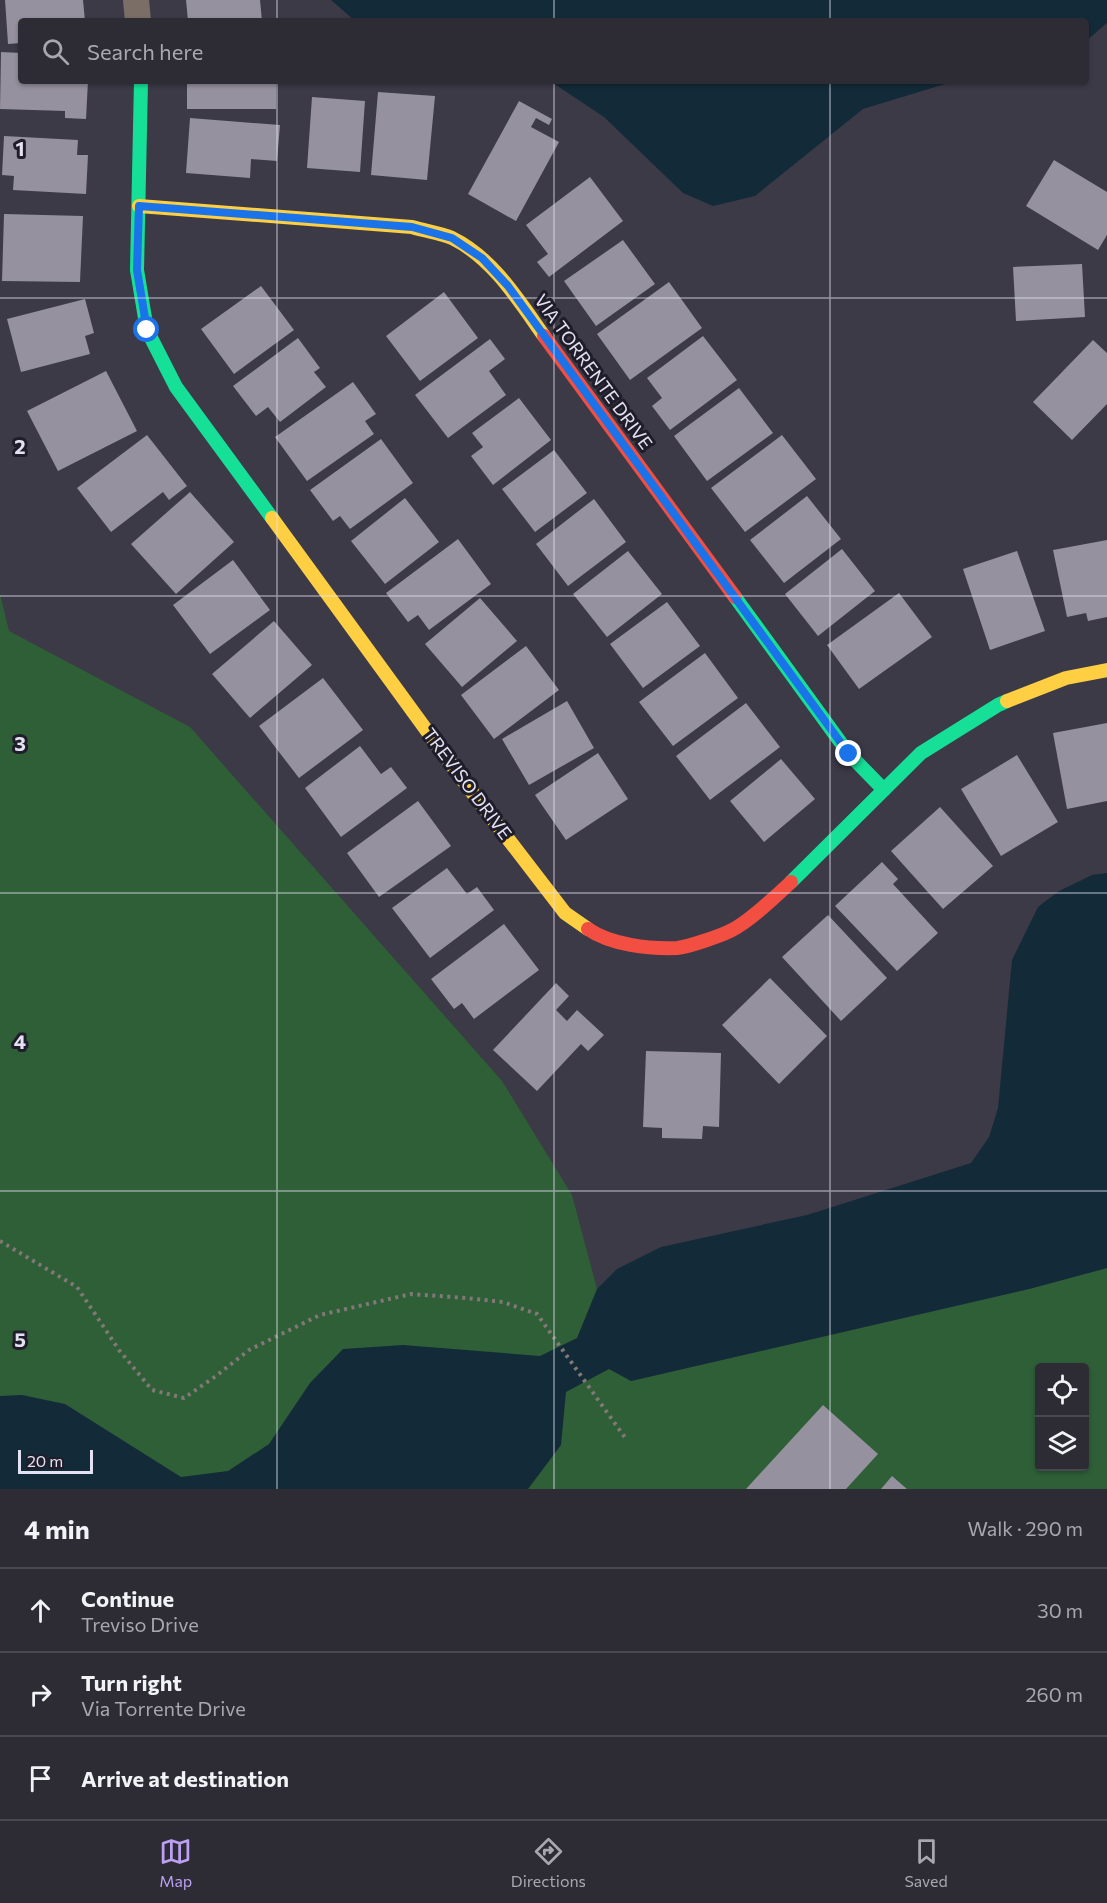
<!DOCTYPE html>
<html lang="en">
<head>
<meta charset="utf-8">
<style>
	:root { --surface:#2d2c35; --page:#393841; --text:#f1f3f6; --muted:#a7a7ad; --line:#484850; --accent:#bca0f2 }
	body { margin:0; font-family:Commissioner,sans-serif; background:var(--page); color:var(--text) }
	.controls { position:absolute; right:18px; bottom:18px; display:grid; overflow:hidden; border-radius:6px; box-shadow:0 2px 4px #0004 }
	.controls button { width:54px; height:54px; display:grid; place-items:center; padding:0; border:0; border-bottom:2px solid var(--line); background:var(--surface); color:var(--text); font:30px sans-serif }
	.scale { position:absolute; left:18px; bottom:15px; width:75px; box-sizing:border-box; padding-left:6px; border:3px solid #e4e1f2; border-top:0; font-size:16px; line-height:21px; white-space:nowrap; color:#e4e1f2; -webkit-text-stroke:4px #1f1d29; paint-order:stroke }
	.stop { position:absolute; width:18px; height:18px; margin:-14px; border:4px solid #1a73e8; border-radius:50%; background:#fff }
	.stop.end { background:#1a73e8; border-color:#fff; box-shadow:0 2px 6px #0008 }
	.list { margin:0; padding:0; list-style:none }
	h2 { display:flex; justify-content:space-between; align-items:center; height:78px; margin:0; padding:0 24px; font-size:26px }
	h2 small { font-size:20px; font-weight:400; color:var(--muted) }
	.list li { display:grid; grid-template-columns:39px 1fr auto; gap:18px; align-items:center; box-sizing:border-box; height:84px; padding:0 24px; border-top:2px solid var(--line) }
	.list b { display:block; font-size:22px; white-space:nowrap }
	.list p { margin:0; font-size:20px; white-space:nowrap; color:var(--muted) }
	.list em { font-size:20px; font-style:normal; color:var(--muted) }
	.icon { flex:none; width:33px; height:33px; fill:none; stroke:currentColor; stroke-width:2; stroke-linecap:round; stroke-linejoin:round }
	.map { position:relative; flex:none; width:1107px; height:1489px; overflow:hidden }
	.search { position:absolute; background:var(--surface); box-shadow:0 2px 4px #0004; left:18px; right:18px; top:18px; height:66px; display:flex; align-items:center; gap:15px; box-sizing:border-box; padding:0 21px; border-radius:6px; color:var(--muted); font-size:22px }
	.sheet { height:330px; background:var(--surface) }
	nav { display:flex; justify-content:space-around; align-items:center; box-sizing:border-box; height:84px; border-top:2px solid var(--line); background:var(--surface); font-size:16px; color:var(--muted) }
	nav a { display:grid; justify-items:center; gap:3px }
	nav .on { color:var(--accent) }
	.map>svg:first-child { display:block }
	.green { fill:#2e5f37; fill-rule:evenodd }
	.water { fill:#132b38 }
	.building { fill:#95919e }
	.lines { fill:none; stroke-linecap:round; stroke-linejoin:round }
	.path { stroke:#817877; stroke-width:4; stroke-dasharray:3 4.5; stroke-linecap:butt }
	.street { stroke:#7b6e66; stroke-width:26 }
	.fast { stroke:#16e098; stroke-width:14 }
	.slow { stroke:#ffcf43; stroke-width:14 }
	.jam { stroke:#f24e42; stroke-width:14 }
	.route { stroke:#1a73e8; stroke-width:8 }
	.grid { fill:none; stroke:#e4e1f2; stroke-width:1.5; stroke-opacity:0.55 }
	.labels { text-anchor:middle; stroke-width:6; stroke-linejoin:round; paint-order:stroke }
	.street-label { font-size:18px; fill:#e4e1f2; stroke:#1f1d29 }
	.grid-label { font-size:20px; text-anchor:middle; font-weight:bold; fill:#e4e1f2; stroke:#1f1d29; stroke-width:6; stroke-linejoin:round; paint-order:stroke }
</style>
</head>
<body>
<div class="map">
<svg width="1107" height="1489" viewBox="0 0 1107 1489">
	<rect width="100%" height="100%" fill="#3c3a47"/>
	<path class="green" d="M0 594 9 631 190 727 502 1081 572 1195 597 1289 610 1368 631 1381 1029 1289 1107 1268V1489H0ZM1040 1368H1084V1466H1040Z"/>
	<path class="water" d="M331 0H1107V23L1086 41V21H355Z
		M550 81H955L863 109 755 196 713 206 683 193 604 117Z
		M1107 873V1268L1029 1289 631 1381 609 1369 566 1392 561 1445 528 1489H0V1396L22 1395 65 1404 181 1477 228 1471 269 1444 310 1383 343 1349 403 1345 540 1356 577 1338 597 1289 617 1269 661 1247 807 1215 971 1163 989 1137 998 1108 1012 960 1038 907 1059 891 1092 875Z"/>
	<path class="building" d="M5 0H83L85 21H21V43L8 44Z
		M186 0H260L262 21H188Z
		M1 52 21 53V81H88L86 119 65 118V111L0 109Z
		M187 81H276V109H187Z
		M378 92 435 96 427 180 371 175Z
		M312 97 365 101 360 172 307 168Z
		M519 101 552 119 549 125 536 118 531 127 559 142 516 221 468 194Z
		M190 118 280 125 277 161 251 159 250 178 186 173Z
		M4 136 78 140 77 155H88L86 194 13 190 14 176 2 175Z
		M1054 160 1107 192V235L1098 250 1026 206Z
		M590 177 623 221 549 277 537 262 548 254 526 225Z
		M4 214 83 216 80 282 2 281Z
		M623 240 655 284 596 326 564 281Z
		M1082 264 1085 317 1016 321 1013 267Z
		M669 282 702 328 630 380 597 334Z
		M261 286 294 330 234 374 201 329Z
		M444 292 478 338 420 381 386 336Z
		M85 299 94 333 85 336 90 354 21 372 7 319Z
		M703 336 737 380 670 430 652 406 662 398 647 378Z
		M298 338 320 368 314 372 326 387 280 422 268 407 256 416 233 386Z
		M490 339 505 359 489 371 506 395 448 438 415 395Z
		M1093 340 1107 353V404L1072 440 1033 402Z
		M106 371 137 431 58 471 27 411Z
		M353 382 376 414 365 421 374 434 307 481 275 437Z
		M739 388 773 433 707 481 674 436Z
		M519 398 551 440 493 485 471 456 483 447 472 433Z
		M147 435 187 486 169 500 163 492 111 532 77 488Z
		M782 435 816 479 745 532 711 488Z
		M381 439 413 483 350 529 340 516 333 521 310 490Z
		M554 450 587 493 535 532 502 489Z
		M190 492 234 542 176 594 131 544Z
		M807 496 841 539 784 583 750 540Z
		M405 498 439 542 385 584 351 541Z
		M594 499 626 542 568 586 536 544Z
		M458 539 491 584 429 630 418 615 408 622 386 593Z
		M1107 540V617L1088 621 1086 613 1067 617 1053 550Z
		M842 549 875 591 818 636 785 594Z
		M628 551 662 594 607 637 573 594Z
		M1017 551 1045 631 990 650 963 569Z
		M233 560 270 610 210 654 173 605Z
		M899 593 932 637 859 689 827 645Z
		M480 598 517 641 462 687 425 644Z
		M667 602 700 646 643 688 610 644Z
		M274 621 312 665 250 718 212 674Z
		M526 646 559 690 494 739 461 695Z
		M705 653 738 698 673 746 639 702Z
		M323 678 363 730 299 778 259 726Z
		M567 701 594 748 529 785 502 739Z
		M746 703 780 747 710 800 676 756Z
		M1107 723V801L1067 809 1053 733Z
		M360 746 381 774 391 767 407 788 341 837 305 788Z
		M598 753 628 799 566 840 535 795Z
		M1017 755 1058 822 1001 856 961 789Z
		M781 759 815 799 764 842 730 801Z
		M418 801 451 846 379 897 347 853Z
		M940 807 993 866 943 909 891 851Z
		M882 862 898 879 893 884 938 933 897 971 835 906Z
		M447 868 467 894 477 887 494 910 430 958 392 908Z
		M828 915 887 978 841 1021 782 957Z
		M504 924 539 970 474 1019 462 1003 454 1009 431 979Z
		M770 978 827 1036 779 1084 722 1025Z
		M556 983 569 996 556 1010 567 1021 577 1010 604 1035 588 1051 581 1044 537 1091 493 1050Z
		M646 1051 721 1053 719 1127 703 1126 702 1139 662 1138V1128L643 1127Z
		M823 1405 878 1454 846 1489H746Z
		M892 1476 907 1489H881Z"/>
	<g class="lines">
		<path class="path" d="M0 1241 77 1287 119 1350 152 1390 184 1398 216 1376 249 1350 320 1315 411 1294 466 1298 503 1302 537 1314 626 1439"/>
		<path class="street" d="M136 0 138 21"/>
		<path class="fast" d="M141 81 137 270 147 330 176 387 272 518
			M735 597 849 754 884 790
			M791 882 921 753 998 705 1007 701"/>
		<path class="slow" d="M139 206 412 227C425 231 440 233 452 238 493 258 519 301 544 336
			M272 518 462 779 565 913 588 929
			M1007 701 1066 678 1107 670"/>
		<path class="jam" d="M544 336 735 597
			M588 929C611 945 649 949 677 948 688 947 720 936 730 931 748 923 776 896 791 882"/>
	</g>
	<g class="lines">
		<path class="route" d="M147 330 137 270 139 206 412 227 452 238 482 258 508 286 849 754"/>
	</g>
	<path class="grid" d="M277 0V21M554 0V21M830 0V21M277 81V1489M554 81V1489M830 81V1489M0 298H1107M0 596H1107M0 893H1107M0 1191H1107"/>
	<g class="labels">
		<g class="street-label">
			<text transform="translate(593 372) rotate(54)" y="6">VIA TORRENTE DRIVE</text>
			<text transform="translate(467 784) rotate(53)" y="6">TREVISO DRIVE</text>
		</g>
	</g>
	<g class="grid-label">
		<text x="20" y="156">1</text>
		<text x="20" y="454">2</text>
		<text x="20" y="751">3</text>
		<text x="20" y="1049">4</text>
		<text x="20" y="1347">5</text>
	</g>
</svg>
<div class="controls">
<button><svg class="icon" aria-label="locate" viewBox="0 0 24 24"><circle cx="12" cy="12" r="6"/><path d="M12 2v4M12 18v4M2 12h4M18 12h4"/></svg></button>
<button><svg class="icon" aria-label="layers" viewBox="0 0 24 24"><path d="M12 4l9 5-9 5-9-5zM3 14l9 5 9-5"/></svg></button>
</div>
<div class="scale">20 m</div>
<div class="stop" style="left:147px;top:330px"></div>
<div class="stop end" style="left:849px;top:754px"></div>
<div class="search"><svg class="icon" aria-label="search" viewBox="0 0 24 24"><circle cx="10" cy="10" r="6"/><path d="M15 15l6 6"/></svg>Search here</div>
</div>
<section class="sheet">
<h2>4 min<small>Walk · 290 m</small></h2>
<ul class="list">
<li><svg class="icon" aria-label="ahead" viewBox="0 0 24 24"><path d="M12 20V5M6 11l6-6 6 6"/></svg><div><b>Continue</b><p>Treviso Drive</p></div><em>30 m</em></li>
<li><svg class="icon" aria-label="right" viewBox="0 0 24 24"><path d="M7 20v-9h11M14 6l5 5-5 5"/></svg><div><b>Turn right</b><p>Via Torrente Drive</p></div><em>260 m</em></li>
<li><svg class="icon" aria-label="arrive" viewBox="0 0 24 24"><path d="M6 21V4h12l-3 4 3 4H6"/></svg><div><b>Arrive at destination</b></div></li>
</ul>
</section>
<nav>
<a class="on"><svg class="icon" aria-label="map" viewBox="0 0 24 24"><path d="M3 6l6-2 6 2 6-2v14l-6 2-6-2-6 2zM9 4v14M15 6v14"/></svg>Map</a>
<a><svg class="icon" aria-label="directions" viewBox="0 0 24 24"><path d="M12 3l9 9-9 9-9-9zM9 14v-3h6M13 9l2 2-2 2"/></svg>Directions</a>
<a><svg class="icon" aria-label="saved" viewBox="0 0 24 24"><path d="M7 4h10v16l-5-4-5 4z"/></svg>Saved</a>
</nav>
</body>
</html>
